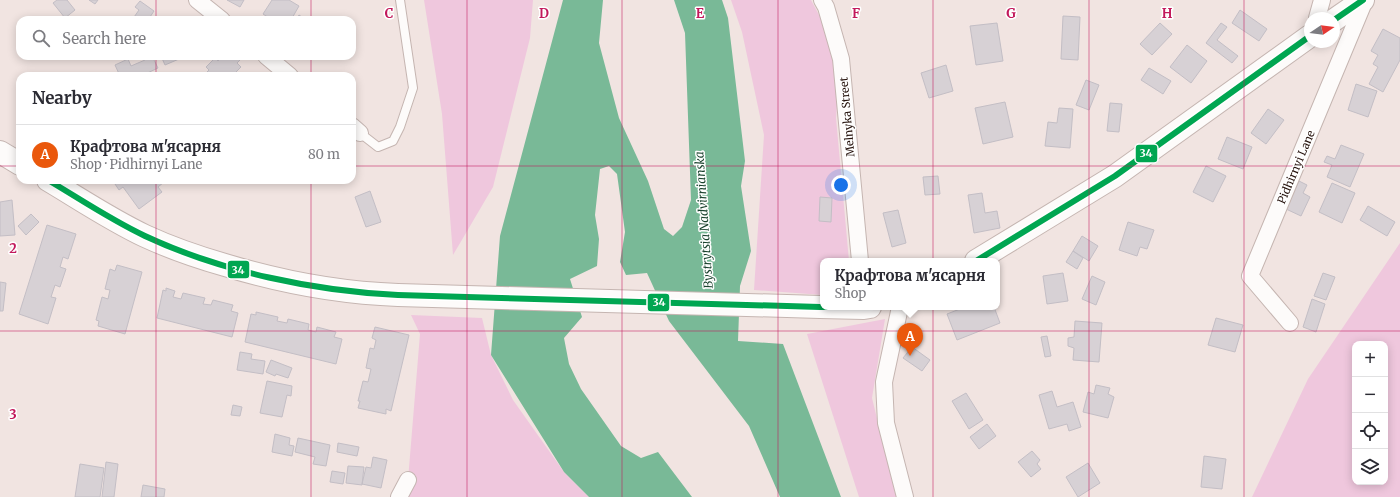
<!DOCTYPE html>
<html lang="en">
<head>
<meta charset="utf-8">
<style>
	:root { --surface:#fff; --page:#f2f2f3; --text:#2b2b33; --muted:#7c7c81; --line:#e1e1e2; --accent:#ea580c }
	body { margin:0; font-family:Merriweather,serif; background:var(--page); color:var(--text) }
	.controls { position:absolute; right:12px; bottom:12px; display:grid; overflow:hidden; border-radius:8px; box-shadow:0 2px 10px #0003 }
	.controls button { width:36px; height:36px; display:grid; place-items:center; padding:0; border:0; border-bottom:1px solid var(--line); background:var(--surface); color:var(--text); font:20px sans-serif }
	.compass { position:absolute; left:1304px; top:12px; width:36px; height:36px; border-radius:50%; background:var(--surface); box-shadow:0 2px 10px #0003; rotate:77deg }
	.you { position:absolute; left:841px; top:185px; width:14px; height:14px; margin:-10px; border:3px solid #fff; border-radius:50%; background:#1a73e8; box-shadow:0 0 0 6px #1a73e833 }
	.badge { display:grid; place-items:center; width:26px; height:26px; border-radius:50%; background:var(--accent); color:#fff; font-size:13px; font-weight:700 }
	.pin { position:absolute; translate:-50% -33px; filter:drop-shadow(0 1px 2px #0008) }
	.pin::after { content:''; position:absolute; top:21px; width:14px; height:12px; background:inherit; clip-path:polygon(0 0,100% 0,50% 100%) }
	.popup { position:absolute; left:820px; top:258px; width:180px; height:52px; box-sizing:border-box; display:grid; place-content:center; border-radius:8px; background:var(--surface); filter:drop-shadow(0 1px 3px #0005); font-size:13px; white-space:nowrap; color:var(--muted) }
	.popup b { font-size:15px; color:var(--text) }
	.popup::after { content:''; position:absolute; left:50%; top:100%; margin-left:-8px; border:8px solid transparent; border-top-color:var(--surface) }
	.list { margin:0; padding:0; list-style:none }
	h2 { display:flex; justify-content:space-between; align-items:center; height:52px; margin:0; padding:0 16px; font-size:17px }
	h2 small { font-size:13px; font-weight:400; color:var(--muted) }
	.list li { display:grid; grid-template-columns:26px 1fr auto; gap:12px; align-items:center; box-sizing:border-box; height:60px; padding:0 16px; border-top:1px solid var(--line) }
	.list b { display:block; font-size:15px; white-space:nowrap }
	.list p { margin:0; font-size:13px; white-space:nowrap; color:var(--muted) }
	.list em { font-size:13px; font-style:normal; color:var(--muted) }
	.icon { flex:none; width:22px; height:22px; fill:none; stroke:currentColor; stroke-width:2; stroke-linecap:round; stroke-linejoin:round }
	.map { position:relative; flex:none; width:1400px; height:497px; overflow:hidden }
	.search { position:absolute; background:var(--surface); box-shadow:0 2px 10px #0003; left:16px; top:16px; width:340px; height:44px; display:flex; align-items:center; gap:10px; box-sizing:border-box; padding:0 14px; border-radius:12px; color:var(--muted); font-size:15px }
	.panel { position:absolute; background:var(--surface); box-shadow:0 2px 10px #0003; left:16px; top:72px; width:340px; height:112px; border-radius:12px }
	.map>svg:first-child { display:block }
	.green { fill:#efc7dd; fill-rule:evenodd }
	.water { fill:#79b997 }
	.building { fill:#d7d1d5; stroke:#c3bec5 }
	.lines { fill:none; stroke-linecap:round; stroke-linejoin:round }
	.lane-casing { stroke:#c5b5b1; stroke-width:10 }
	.street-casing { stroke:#c5b5b1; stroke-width:18 }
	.secondary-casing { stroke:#c5b5b1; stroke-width:24 }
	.lane { stroke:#fdfbfa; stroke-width:8 }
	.street { stroke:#fdfbfa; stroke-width:16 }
	.secondary { stroke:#fdfbfa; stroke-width:22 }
	.bus-1-casing { stroke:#fff; stroke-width:9 }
	.bus-1 { stroke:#00a651; stroke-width:6 }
	.grid { fill:none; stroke:#c2185b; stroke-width:1; stroke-opacity:0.55 }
	.labels { text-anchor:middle; stroke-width:3; stroke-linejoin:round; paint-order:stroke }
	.street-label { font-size:11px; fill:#25120c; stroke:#fff }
	.water-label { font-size:12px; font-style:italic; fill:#1b432f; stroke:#fff }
	.grid-label { font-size:13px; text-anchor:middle; font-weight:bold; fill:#c2185b; stroke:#fff; stroke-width:3; stroke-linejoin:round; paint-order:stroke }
	.line-badge { stroke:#fff; stroke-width:1.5 }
	.badge-label { font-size:11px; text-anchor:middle; font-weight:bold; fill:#fff }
</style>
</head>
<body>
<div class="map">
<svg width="1400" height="497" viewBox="0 0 1400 497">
	<rect width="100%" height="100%" fill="#f1e4e1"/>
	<path class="green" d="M424 0H533L530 38 493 187 453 255 442 114Z
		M731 0H811L827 30 839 81 836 118 849 261H823V295L754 290 764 135 742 32Z
		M1400 243V497H1252L1308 379ZM1355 344H1385V482H1355Z
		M411 315 482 318 491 355 513 400 564 472 589 497H399L408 480 420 334Z
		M885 319 872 398 896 497H859L807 334Z"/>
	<path class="water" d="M563 0H603L599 43 619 118 648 181 664 229 673 236 682 227 691 200 685 33 674 0H722L728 18 745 161 741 186 751 251 740 286 738 341 783 344 841 497H780L749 426 669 321 647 273 626 275 620 262 625 232 617 174 609 166 600 169 595 215 599 239 597 266 570 279 582 317 564 338 569 364 581 389 621 446 641 458 658 452 692 497H589L564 472 491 355 500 236Z"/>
	<path class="building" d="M57 0H67L75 10 65 18 53 3Z
		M89 0H98L95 4Z
		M227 0H244L240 7Z
		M272 0H289L299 6 291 20H272L263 14Z
		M140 1 154 11 148 20H132L139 10 135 7Z
		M1240 10 1267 29 1259 41 1232 23Z
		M299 15 306 20H296Z
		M1063 16 1080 17 1078 60 1061 59Z
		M997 23 1003 61 976 65 970 26Z
		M1160 23 1172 34 1152 55 1140 44Z
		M1221 23 1227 27 1217 40 1238 56 1232 63 1206 43Z
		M1383 29 1400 38V60L1383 92 1369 84 1378 67 1373 64 1378 55 1371 51Z
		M1187 45 1207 61 1191 83 1170 67Z
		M144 56H152L158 68 141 76H120L115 65 128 59 131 66 145 60Z
		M161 56H186L165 65Z
		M223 56H240L242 58 237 63 241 67 232 76H203L209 70 206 67 215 58 218 61Z
		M946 65 953 91 929 98 921 73Z
		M1149 68 1171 81 1163 94 1141 80Z
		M1086 80 1099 85 1089 110 1076 105Z
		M1356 84 1377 91 1368 117 1348 110Z
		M1005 102 1013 137 983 144 975 108Z
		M1110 103 1122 104 1119 132 1107 131Z
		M1059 108 1073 109 1070 148 1045 146 1048 122 1057 123Z
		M1268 109 1284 120 1266 144 1251 133Z
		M1227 137 1252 147 1243 169 1218 159Z
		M1341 145 1364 154 1350 187 1327 177 1332 165 1324 162 1327 156 1335 159Z
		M1206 166 1226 176 1213 202 1193 192Z
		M938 176 940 194 925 195 923 177Z
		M115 180H162L164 182 158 187 162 192 139 209 123 187 119 190 113 181Z
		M1299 181 1307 185 1303 193 1310 197 1301 216 1286 209Z
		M1332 183 1355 193 1342 223 1319 212Z
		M370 191 381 222 366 227 355 197Z
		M982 193 985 213 997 211 1000 228 974 233 968 195Z
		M820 197 832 198 831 222 819 221Z
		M12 200 15 235 0 236V202Z
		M1368 206 1395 222 1387 236 1360 220Z
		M898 210 906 243 892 247 883 213Z
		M31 214 39 222 26 235 18 226Z
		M1128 222 1154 230 1147 249 1140 247 1137 256 1119 250Z
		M47 225 76 234 68 259 63 257 60 267 66 269 60 287 55 285 51 297 56 298 48 324 19 314Z
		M1082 236 1098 246 1089 261 1073 251Z
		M1073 251 1083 258 1077 269 1066 262Z
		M117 265 142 272 125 334 98 326 99 321 96 320 102 297 108 299 110 290 105 289 110 269 115 271Z
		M1063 273 1068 301 1047 304 1043 276Z
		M1323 273 1335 277 1326 300 1314 296Z
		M1092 276 1105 282 1096 305 1082 299Z
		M0 282 6 283 3 311H0Z
		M166 288 175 291 173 297 181 299 183 293 205 298 203 304 211 305 213 300 233 305 231 311 238 313 232 337 157 318 163 290 166 291Z
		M1312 299 1325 304 1316 332 1303 327Z
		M965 307H994L1000 323 957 340 947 314Z
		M256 312 278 317 277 321 287 323 288 319 309 324 308 330 316 332 317 327 336 332 334 337 342 339 336 364 245 342 251 314 256 315Z
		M1216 318 1243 325 1235 352 1208 345Z
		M1075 321 1102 323 1099 362 1073 360 1074 348 1068 346V338L1074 337Z
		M375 327 409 335 391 411 386 409V414L358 408 360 401H358L363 381 368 382 371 369 366 368 370 348 374 349 376 340 372 338Z
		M1047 336 1051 356 1045 357 1041 337Z
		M912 347 930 360 922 371 903 358Z
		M240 352 252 354 251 359 265 361 263 374 237 370Z
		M271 360 292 368 288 378 276 374 275 376 266 372Z
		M267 381 292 386 291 396 287 395 282 417 260 413Z
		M1096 385 1110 388 1108 394 1114 397 1108 418 1083 412 1088 392 1094 394Z
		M1052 391 1057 407 1073 402 1081 427 1069 431 1067 424 1049 429 1039 395Z
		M966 393 983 420 969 429 952 401Z
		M233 405 242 407 240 416 231 415Z
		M987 424 996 436 979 449 970 437Z
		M275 434 290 438 289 445 294 446 292 456 272 452Z
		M298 438 330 445 326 466 313 464 315 457 295 452Z
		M338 443 359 447 357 456 337 452Z
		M1032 451 1040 460 1037 464 1041 469 1031 477 1018 462Z
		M1204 456 1226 459 1222 489 1201 487Z
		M373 457 387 460 381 488 362 484 366 467 371 468Z
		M106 462 118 464 114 497H102Z
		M1088 463 1100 483 1078 497 1066 477Z
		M80 464 104 468 100 497H75Z
		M348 466 364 467 362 485 346 483Z
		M332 471 345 473 343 484 330 482Z
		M143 485 165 489 164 497H141Z"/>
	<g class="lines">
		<g class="lane-casing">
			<path id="lane" d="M360 133 378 147 393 141 400 127 413 88 400 0"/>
		</g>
		<g class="street-casing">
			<path id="street" d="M197 0 222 20
				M822 0 826 7 841 59 860 261
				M1317 18 1322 0
				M266 56 290 76
				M352 126 360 133
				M900 307 884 382 886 423 905 497
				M1290 323 1250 276 1365 0
				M399 497 408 480"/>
		</g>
		<g class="secondary-casing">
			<path id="secondary" d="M1334 20 1363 0
				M0 152 20 164
				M48 180C80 199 111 220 145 236 171 248 197 257 225 265 281 282 339 293 398 295L820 307 864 308 870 307
				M976 261 1115 176 1310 36"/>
		</g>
		<use href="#lane" class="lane"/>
		<use href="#street" class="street"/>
		<use href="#secondary" class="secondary"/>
		<g class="bus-1-casing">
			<path id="bus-1" d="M1334 20 1363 0
				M48 180C80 199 111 220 145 236 222 272 314 291 398 295L820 307H870
				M976 261 1115 176 1310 36"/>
		</g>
		<use href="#bus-1" class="bus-1"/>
	</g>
	<path class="grid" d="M156 0V20M311 0V20M467 0V497M622 0V497M778 0V497M933 0V497M1089 0V497M1244 0V497M156 56V76M311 56V76M0 166H20M352 166H1400M156 180V497M311 180V497M0 331H1400"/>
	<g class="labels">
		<g class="street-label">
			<text transform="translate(847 117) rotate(-95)" y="4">Melnyka Street</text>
			<text transform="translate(1296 167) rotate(-67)" y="4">Pidhirnyi Lane</text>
		</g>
		<g class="water-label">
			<text transform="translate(704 220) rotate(-94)" y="4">Bystrytsia Nadvirnianska</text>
		</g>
	</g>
	<g class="grid-label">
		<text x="389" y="18">C</text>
		<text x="544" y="18">D</text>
		<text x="700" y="18">E</text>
		<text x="856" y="18">F</text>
		<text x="1011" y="18">G</text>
		<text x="1167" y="18">H</text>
		<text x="13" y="253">2</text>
		<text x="13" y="419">3</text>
	</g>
	<g class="line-badge">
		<rect x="1135" y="144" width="23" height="19" rx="4" fill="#00a651"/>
		<rect x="227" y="260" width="23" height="19" rx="4" fill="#00a651"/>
		<rect x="647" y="293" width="23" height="19" rx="4" fill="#00a651"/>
	</g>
	<g class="badge-label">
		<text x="1146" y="157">34</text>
		<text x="238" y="274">34</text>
		<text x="659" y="306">34</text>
	</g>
</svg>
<div class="controls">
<button>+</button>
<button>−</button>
<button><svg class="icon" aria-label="locate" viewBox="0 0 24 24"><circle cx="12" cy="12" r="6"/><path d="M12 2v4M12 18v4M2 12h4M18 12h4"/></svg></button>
<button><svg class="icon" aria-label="layers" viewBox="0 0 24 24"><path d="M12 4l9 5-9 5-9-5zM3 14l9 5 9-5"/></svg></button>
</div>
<svg class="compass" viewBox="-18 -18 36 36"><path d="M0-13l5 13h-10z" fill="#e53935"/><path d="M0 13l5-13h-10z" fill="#7c7c81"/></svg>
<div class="you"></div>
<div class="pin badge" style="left:910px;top:356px">A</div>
<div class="popup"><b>Крафтова м'ясарня</b>Shop</div>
<div class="search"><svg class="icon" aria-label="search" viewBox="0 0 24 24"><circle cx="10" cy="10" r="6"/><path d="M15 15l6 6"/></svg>Search here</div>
<section class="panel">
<h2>Nearby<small></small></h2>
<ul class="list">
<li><span class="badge">A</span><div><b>Крафтова м'ясарня</b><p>Shop · Pidhirnyi Lane</p></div><em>80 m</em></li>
</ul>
</section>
</div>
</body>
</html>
